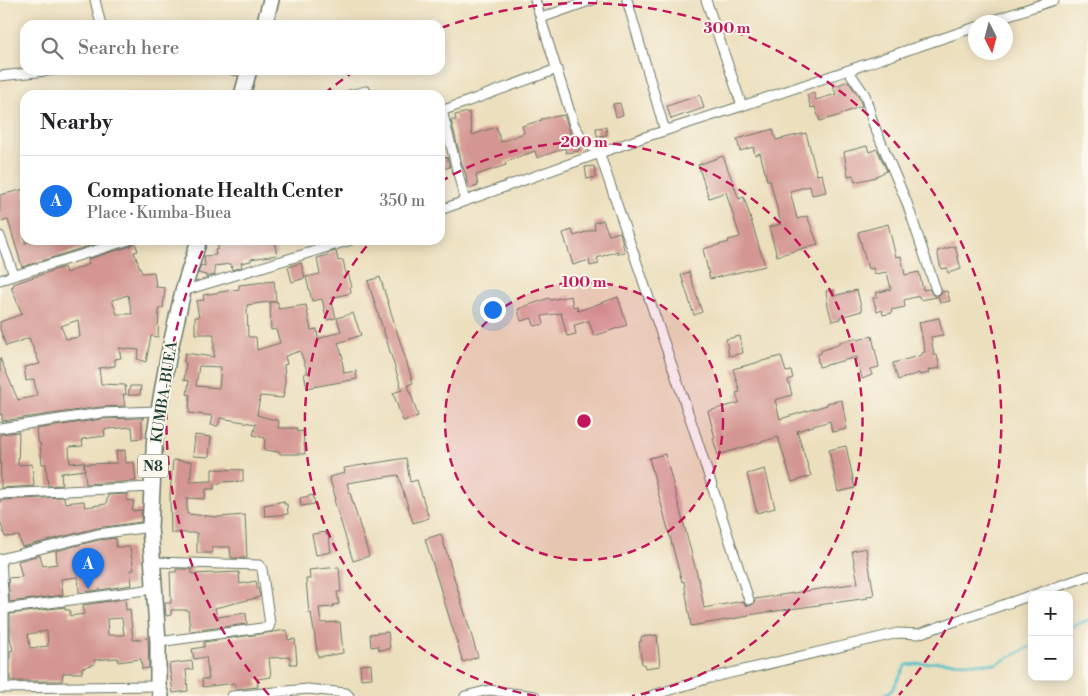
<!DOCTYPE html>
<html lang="en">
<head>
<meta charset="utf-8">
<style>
	:root { --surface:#fff; --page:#f6f6f6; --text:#202124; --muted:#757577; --line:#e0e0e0; --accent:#1a73e8 }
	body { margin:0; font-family:"Libre Bodoni",serif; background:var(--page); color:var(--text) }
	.controls { position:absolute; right:15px; bottom:15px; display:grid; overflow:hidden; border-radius:10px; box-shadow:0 2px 12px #0003 }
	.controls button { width:45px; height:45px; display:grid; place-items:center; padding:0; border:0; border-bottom:1px solid var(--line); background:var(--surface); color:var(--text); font:25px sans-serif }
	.compass { position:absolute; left:968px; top:15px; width:45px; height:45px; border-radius:50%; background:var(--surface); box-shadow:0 2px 12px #0003; rotate:174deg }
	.you { position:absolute; left:492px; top:309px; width:18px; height:18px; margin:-12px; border:4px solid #fff; border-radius:50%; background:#1a73e8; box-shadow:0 0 0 8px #1a73e833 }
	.badge { display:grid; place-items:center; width:32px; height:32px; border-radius:50%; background:var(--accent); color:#fff; font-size:16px; font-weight:700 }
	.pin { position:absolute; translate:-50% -41px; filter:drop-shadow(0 1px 2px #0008) }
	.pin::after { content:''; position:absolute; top:26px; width:18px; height:15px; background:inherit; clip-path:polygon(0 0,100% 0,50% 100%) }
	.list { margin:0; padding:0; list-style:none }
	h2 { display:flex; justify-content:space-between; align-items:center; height:65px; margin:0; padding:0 20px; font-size:21px }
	h2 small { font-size:16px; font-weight:400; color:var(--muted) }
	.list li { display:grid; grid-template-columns:32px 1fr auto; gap:15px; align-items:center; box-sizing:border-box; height:90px; padding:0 20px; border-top:1px solid var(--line) }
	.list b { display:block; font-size:19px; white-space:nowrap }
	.list p { margin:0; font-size:16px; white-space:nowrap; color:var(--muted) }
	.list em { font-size:16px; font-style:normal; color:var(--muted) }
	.icon { flex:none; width:28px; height:28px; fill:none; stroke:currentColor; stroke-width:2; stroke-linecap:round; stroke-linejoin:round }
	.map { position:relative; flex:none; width:1088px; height:696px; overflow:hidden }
	.search { position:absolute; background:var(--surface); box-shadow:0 2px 12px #0003; left:20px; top:20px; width:425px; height:55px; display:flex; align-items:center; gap:12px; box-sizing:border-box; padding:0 18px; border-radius:15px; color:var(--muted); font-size:19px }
	.panel { position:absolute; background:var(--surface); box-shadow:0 2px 12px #0003; left:20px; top:90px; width:425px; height:155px; border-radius:15px }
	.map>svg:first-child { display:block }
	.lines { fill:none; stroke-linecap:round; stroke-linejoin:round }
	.stream { stroke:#50bec8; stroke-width:2.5 }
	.building { fill:#d49692; fill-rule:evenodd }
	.minor-casing { stroke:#677664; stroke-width:11 }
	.trunk-casing { stroke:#677664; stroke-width:18 }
	.minor { stroke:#fff; stroke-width:9 }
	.trunk { stroke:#fff; stroke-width:15 }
	.ring { fill:none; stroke:#c2185b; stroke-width:2.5; stroke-dasharray:9 6 }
	.labels { text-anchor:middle; stroke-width:4; stroke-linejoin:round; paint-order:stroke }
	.shield { fill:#fbf7ec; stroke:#61756b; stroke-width:1 }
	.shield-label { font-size:14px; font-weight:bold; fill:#1f3d34 }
	.street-label { font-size:15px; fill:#1f3d34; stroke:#fbf7ec }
	.centre { fill:#c2185b; stroke:#fbf7ec; stroke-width:2.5 }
	.ring-label { font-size:15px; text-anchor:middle; font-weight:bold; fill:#c2185b; stroke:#fbf7ec; stroke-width:4; stroke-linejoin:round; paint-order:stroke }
</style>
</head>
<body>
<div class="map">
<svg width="1088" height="696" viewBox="0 0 1088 696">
	<rect width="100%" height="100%" fill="#fbf7ec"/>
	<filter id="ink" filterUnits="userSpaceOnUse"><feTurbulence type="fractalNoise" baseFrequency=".02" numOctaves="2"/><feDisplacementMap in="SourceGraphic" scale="10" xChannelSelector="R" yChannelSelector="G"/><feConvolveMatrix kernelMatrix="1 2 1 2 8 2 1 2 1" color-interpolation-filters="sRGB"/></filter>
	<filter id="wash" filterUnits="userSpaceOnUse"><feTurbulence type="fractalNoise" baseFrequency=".0096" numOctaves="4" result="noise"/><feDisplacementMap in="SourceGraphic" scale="20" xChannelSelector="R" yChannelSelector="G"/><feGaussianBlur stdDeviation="1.12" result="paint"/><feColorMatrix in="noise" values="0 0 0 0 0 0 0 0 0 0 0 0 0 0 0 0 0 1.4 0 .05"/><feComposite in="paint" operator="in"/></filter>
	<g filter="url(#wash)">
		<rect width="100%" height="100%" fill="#ecdfbd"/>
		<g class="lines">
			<path class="stream" d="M1069 628 1088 620
				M882 696 892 690 906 665 938 662 996 664 1032 646"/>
		</g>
		<g id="blocks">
			<path class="building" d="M848 81 858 96 862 106 841 114V115L820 121 815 107 811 108 807 95 814 93 816 100 836 94 833 87Z
				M700 95 704 108 671 119 667 106Z
				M620 103 623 115 616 117 613 104Z
				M469 112 472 135 496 127 501 142 524 133 522 126 542 120 541 119 564 115 571 135H573L578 143 579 151 566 153 565 148 537 158 535 151 505 162 506 165 476 175 478 186 468 188 466 178H467L462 164 451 120H456L455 115Z
				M606 127 607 135 597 136 596 128Z
				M773 129 776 140 806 133 817 175 822 174 826 192 812 195 810 186 790 191 797 219 807 216 818 244 777 256 769 227 781 224 770 180H767L760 153 755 155 753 147 740 151 737 139Z
				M867 146 869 152 877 149 887 171 876 176V177L855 182 853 175 848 176 844 152Z
				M723 156 739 199 744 197 765 266 710 279 703 249 729 242 728 240 740 237 726 192 709 198 698 165Z
				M447 157 450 167 440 170V159Z
				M594 166 596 177 587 179 585 167Z
				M25 189V243L33 240H108L22 267 8 220 0 222V195Z
				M603 220 609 235 620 232 625 253 618 254V251L597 258 599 264 590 266 589 260 573 265 563 233 572 230 574 236 595 229 594 223Z
				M888 224 896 257 901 256 905 275 919 272 923 290 929 289 932 294 937 297 920 300 919 296 904 300 905 307 891 310 892 313 883 315 882 310 877 312 873 298 877 297 876 293 891 289 887 272 875 274 873 268 868 269 858 232Z
				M218 240H274L277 255 251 259V261L241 263 242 267 232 270 231 264 214 266 215 275 206 277V275L198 273 201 265 205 266 204 256 216 255 215 250 218 249Z
				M135 242 138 251 134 252 142 273 154 272 156 287 165 288 163 308H159L158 337 151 336 146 362 137 359 139 350 119 348 121 358 115 359V366L99 368 101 384 125 385 126 395 123 394 125 406 100 407 2 421V414L0 415V358L18 400 37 396 34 379 26 381 24 367 40 364 29 338 6 346 0 329V322L22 314 11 287 14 286 13 284 64 267 66 273 89 264 88 259 131 246ZM128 295 132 314H117L112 300ZM78 320 80 337 66 339 61 326Z
				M955 246 961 269 948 273 947 268 941 269 937 251Z
				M336 251 338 261 343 260 346 274 348 273 352 287H350L351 293 331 298 336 318 327 320 322 299 312 301 306 277 320 274 317 258 328 255V253Z
				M301 263 305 278 292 282 288 267Z
				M689 272 702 312 694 315 681 275Z
				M380 277 413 383 408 385 418 416 403 421 393 393 402 390 368 281Z
				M274 281 276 301 247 305 248 337H256L257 350 280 343 276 329 271 330 270 302H278V309L306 305 311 330 317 329 318 339 341 331 337 318 353 313 361 335 338 343 343 358 342 359 344 373 356 371 357 379 307 388 304 373H308L300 351 285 356 287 364 284 365 285 381 283 398 260 396 257 415 279 421 278 428H297V432L303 431 305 454H280V452L264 450 265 438 253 435 256 424 220 418 218 426 211 425 213 416 189 413 190 395 187 394 189 381 184 380 186 363 184 362 185 353 214 357V334H195V317H199L196 301 204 300 203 295 239 289V285ZM199 366 221 367 219 388 196 386Z
				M834 290V296L857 290 862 311 840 317V319L832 321 828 306 826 291Z
				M947 291 950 301 940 303 938 296 942 292Z
				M571 296 573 307 577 306 578 311 618 297 627 325 594 336 589 321 574 325 576 334 567 336 561 313 542 316 544 324 534 326 532 318 521 321 518 309 549 298 550 300Z
				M939 318 943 335 931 337 934 355H937L940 368 928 370 929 373 920 375 919 373 898 380 893 363 922 355V353L925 352 919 322Z
				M740 336 743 353 729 356 726 339Z
				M872 336 879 367 871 369 872 375 862 379 857 357 819 367 817 355 821 353V351L840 344V342L857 338 858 340Z
				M781 356 786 372 791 371 793 378 788 380 792 395 775 400 780 419 827 405V403L842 400 847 429 832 432 830 421 797 431 811 476 792 482 778 437 718 455 713 439 715 438 708 411 739 403 736 393 740 392 733 369Z
				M130 386H141L140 395H128Z
				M142 418V438L133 439 132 427 108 429 104 430 105 436 82 439 83 446 69 447 70 463 84 462 85 470 61 473 62 485 48 486 46 464H42L40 443H39L37 438 36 429 102 419 145 418Z
				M19 432 18 465 32 464 34 486 1 488 0 434Z
				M195 435 211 437 209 457 193 456Z
				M846 446 855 488 838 492 829 450Z
				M125 450 126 463 134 462 136 481 86 484 84 464 117 463 116 451Z
				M665 454 700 585 704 608 743 601 745 605 750 606 754 604 755 599 858 583 852 551 866 548 874 595 867 596 868 598 748 615 749 616 691 626 684 581 682 582 649 458Z
				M406 458 410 482 417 480 429 518 413 523 398 475 347 483 369 556 353 561 334 500 336 499 329 477 345 473 344 468Z
				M173 460 192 462 190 482 212 481V469L243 470V481L220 482V484H214V489H206L205 499 187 498V514L218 517 245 515 247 558H231L230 547H212V553H197V533H171L170 494Z
				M765 469 775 508 757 513 747 474Z
				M127 494 126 500 134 501 132 511 142 510 141 522 97 528 22 547 19 536 5 537 0 521V500L64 497 65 503 84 501 85 507 106 504 108 495Z
				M313 495 315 504 301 506 300 498Z
				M284 501V504H287L288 514 265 516 264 505Z
				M326 532V535L328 534 331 552 316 555 312 534Z
				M441 534 478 657 463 662 425 539Z
				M116 538V547H130L134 570H130L132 585 79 593 78 577 61 579 63 595 10 602 8 578 22 577 18 561 40 555 43 566 57 564 56 551 99 540Z
				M339 567 341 592H337L339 604 333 605V607L319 608 321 623 340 622 343 653 318 657 311 613H309L306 579H310L309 570Z
				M176 569H192V574L239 572 240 584 256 581 260 597 215 608 217 617 246 613 247 624 190 631 188 610H171V615L166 616 165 603H171V598L170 572H176Z
				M125 599 126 610 130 609 133 640 148 638 149 668 142 669 141 659 118 662V658L94 660 95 664 82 668V673H63L62 681H10V651L13 650 10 637V614L65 607V610H70V616L84 614 83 605ZM122 618 124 635H108L107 619ZM47 631 48 646 30 648 28 634Z
				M287 630 288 640 295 639 297 664H290V657L269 658 271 677 257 679 258 687 235 689V683L203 687 202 679H209L206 657 194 659 192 649 204 647V642Z
				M388 632 390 649 379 650 378 646 371 647 370 634Z
				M657 635 660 666 645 668 644 664H642L639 642H641V637Z
				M192 661 193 669 186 670 188 691 173 693 169 664Z
				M371 664 372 678 361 679 360 665Z"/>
		</g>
	</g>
	<g filter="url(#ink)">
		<use href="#blocks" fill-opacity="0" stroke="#677664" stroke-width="1"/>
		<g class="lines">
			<g class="minor-casing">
				<path id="minor" d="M95 0 101 25
					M535 0 574 125 584 141 599 152 691 421 749 600
					M627 0 665 131
					M706 0 742 106
					M541 18 592 0
					M988 22 1054 0
					M233 70 249 72
					M848 70 865 95 873 123 907 203 936 290
					M0 76 56 70
					M349 95 366 91
					M465 201 443 114 444 110 557 69
					M440 210 642 138 742 106 976 27
					M0 236 14 275
					M0 280 129 240
					M183 291 351 240
					M0 428 101 413 158 411
					M0 494 153 487
					M0 559 98 534 150 527
					M1 559 4 609V688
					M152 562 259 565 262 569 270 624 269 627 158 642
					M1033 595 1088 576
					M4 609 153 589
					M0 688 158 686
					M232 696 308 689 346 693 349 696
					M465 696 489 690 535 696
					M650 696 710 678 898 633 918 634 1032 595"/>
			</g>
			<g class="trunk-casing">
				<path id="trunk" d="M264 25 271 0
					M242 95 249 70
					M161 696 158 686V642L150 527 155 433 168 358 183 291 199 240"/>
			</g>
			<use href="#minor" class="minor"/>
			<use href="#trunk" class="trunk"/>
		</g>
	</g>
	<circle cx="584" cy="421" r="139" fill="#c2185b" fill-opacity=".12"/>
	<g class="ring">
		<circle cx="584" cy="421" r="139"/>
		<path d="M536 696A279 279 0 0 1 370 242M440 182A279 279 0 1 1 632 696"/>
		<path d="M269 695A418 418 0 0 1 207 241M324 94A418 418 0 0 1 356 70M441 28A418 418 0 0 1 899 695"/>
	</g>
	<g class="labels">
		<rect class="shield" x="138" y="454.5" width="30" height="23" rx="4"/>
		<g class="shield-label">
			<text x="153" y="471">N8</text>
		</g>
		<g class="street-label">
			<text transform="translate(164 392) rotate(-81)" y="5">KUMBA-BUEA</text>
		</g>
	</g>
	<circle cx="584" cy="421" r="8" class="centre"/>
	<g class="ring-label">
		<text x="727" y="33">300 m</text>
		<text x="584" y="147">200 m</text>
		<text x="584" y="287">100 m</text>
	</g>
</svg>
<div class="controls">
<button>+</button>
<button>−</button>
</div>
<svg class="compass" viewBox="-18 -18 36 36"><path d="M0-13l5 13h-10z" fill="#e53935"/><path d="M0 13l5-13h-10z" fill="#757577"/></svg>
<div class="you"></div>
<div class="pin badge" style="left:88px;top:589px">A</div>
<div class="search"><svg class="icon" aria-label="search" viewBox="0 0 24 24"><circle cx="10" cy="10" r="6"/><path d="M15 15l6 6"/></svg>Search here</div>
<section class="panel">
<h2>Nearby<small></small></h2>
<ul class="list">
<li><span class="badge">A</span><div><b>Compationate Health Center</b><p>Place · Kumba-Buea</p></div><em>350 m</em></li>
</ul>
</section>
</div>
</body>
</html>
